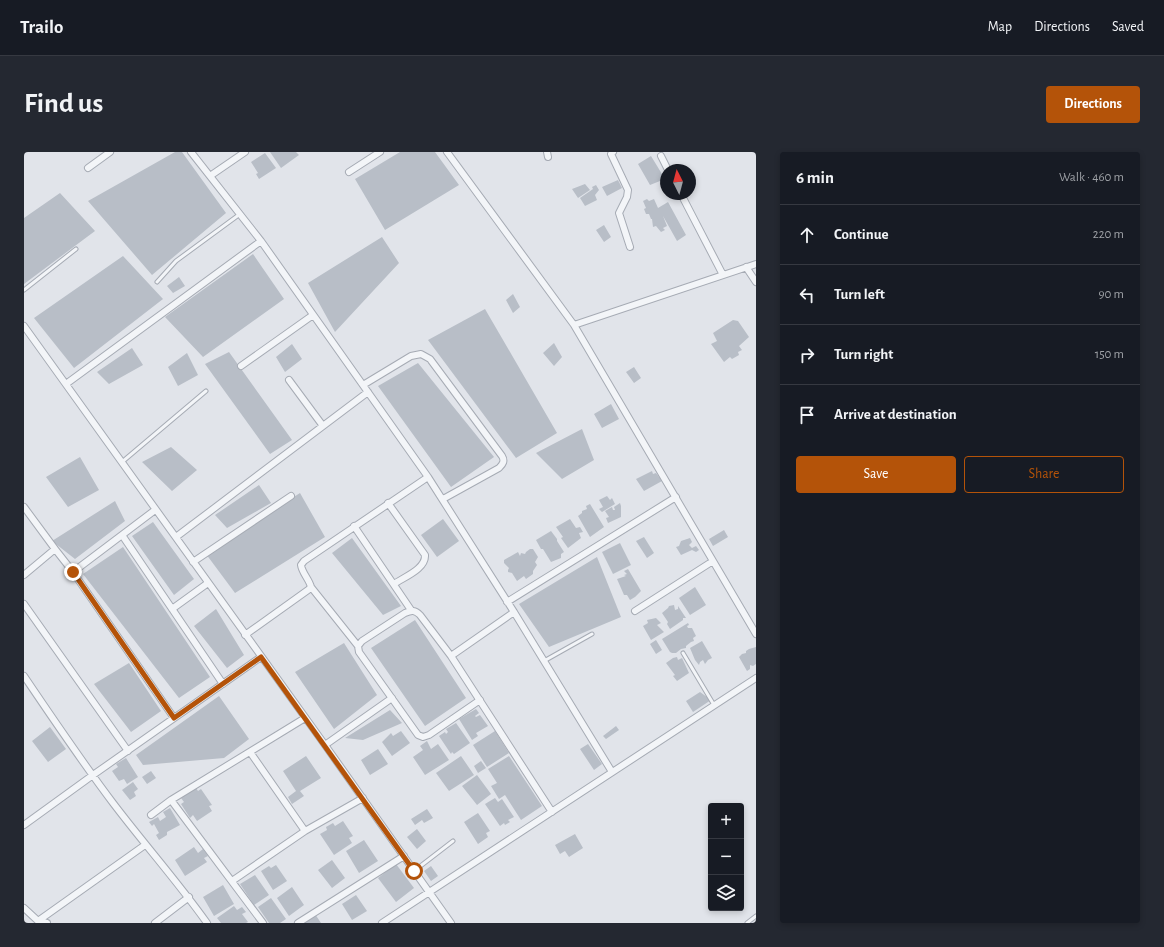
<!DOCTYPE html>
<html lang="en">
<head>
<meta charset="utf-8">
<style>
	:root { --surface:#171b24; --page:#242831; --text:#f1f3f6; --muted:#9ea1a6; --line:#363941; --accent:#b45309 }
	body { margin:0; font-family:"Alegreya Sans",sans-serif; background:var(--page); color:var(--text) }
	.controls { position:absolute; right:12px; bottom:12px; display:grid; overflow:hidden; border-radius:4px; box-shadow:0 2px 6px #0003 }
	.controls button { width:36px; height:36px; display:grid; place-items:center; padding:0; border:0; border-bottom:1px solid var(--line); background:var(--surface); color:var(--text); font:20px sans-serif }
	.compass { position:absolute; left:636px; top:12px; width:36px; height:36px; border-radius:50%; background:var(--surface); box-shadow:0 2px 6px #0003; rotate:354deg }
	.stop { position:absolute; width:12px; height:12px; margin:-9px; border:3px solid #b45309; border-radius:50%; background:#fff }
	.stop.end { background:#b45309; border-color:#fff; box-shadow:0 1px 4px #0008 }
	.list { margin:0; padding:0; list-style:none }
	h2 { display:flex; justify-content:space-between; align-items:center; height:52px; margin:0; padding:0 16px; font-size:17px }
	h2 small { font-size:13px; font-weight:400; color:var(--muted) }
	.list li { display:grid; grid-template-columns:26px 1fr auto; gap:12px; align-items:center; box-sizing:border-box; height:60px; padding:0 16px; border-top:1px solid var(--line) }
	.list b { display:block; font-size:15px; white-space:nowrap }
	.list em { font-size:13px; font-style:normal; color:var(--muted) }
	.actions { display:flex; gap:8px; padding:12px 16px }
	.actions a { flex:1; padding:9px 0; border:1px solid var(--accent); border-radius:4px; text-align:center; font-size:14px; color:var(--accent) }
	.actions .main { background:var(--accent); color:#fff }
	.icon { flex:none; width:22px; height:22px; fill:none; stroke:currentColor; stroke-width:2; stroke-linecap:round; stroke-linejoin:round }
	.map { position:relative; flex:none; width:732px; height:771px; overflow:hidden; border-radius:4px }
	header { display:flex; align-items:center; gap:24px; box-sizing:border-box; height:56px; padding:0 20px; background:var(--surface); border-bottom:1px solid var(--line) }
	header strong { font-size:19px }
	nav { display:flex; gap:22px; margin-inline-start:auto; font-size:14px }
	.intro { display:flex; align-items:center; justify-content:space-between; box-sizing:border-box; height:96px; padding:0 24px }
	h1 { margin:0; font-size:28px }
	.button { padding:10px 18px; border-radius:4px; background:var(--accent); color:#fff; font-size:14px; font-weight:700 }
	main { display:flex; gap:24px; padding:0 24px }
	aside { flex:1; background:var(--surface); border-radius:4px; box-shadow:0 2px 6px #0003 }
	.map>svg:first-child { display:block }
	.building { fill:#b8bec7 }
	.lines { fill:none; stroke-linecap:round; stroke-linejoin:round }
	.service-casing { stroke:#a6abb4; stroke-width:5 }
	.minor-casing { stroke:#a6abb4; stroke-width:8 }
	.service { stroke:#f3f5f8; stroke-width:3 }
	.minor { stroke:#f3f5f8; stroke-width:6 }
	.route { stroke:#b45309; stroke-width:5 }
</style>
</head>
<body>
<header>
<strong>Trailo</strong>
<nav><a>Map</a><a>Directions</a><a>Saved</a></nav>
</header>
<div class="intro"><h1>Find us</h1><a class="button">Directions</a></div>
<main>
<div class="map">
<svg width="732" height="771" viewBox="0 0 732 771">
	<rect width="100%" height="100%" fill="#e1e4ea"/>
	<path class="building" d="M151 0H158L202 61 128 123 64 49Z
		M246 0H272L275 3 257 16Z
		M376 0H411L435 33 361 78 331 27Z
		M241 1 252 16 235 27 232 22 234 21 227 10Z
		M627 4 641 27 626 33 614 12Z
		M594 28 598 36 583 44 578 35Z
		M561 32 566 38 554 46 548 37Z
		M572 33 575 38 571 43 573 48 561 54 556 46 569 37 568 35Z
		M36 41 71 79 0 132V66Z
		M623 47 625 49 630 47 634 56 644 50 662 83 653 89 639 64 643 74 639 76 641 78 637 80 632 74 629 75 628 67H627L625 62H622L620 57 622 56 619 49Z
		M580 73 587 85 580 90 572 78Z
		M358 85 375 111 311 180 284 131Z
		M229 102 260 147 179 205 141 165Z
		M99 104 139 147 50 216 10 166Z
		M155 125 161 134 149 141 143 134Z
		M489 142 496 155 489 161 482 148Z
		M461 157 533 281 492 306 404 188Z
		M709 168 714 169 725 185 715 194 718 198 714 200 715 203 708 207 706 205 700 210 687 192 693 189 689 181Z
		M530 191 538 205 530 214 519 201Z
		M268 192 278 207 261 220 252 205Z
		M108 196 119 213 85 232 73 220Z
		M205 200 268 288 246 302 181 212Z
		M163 201 174 223 154 234 144 215Z
		M394 211 470 305 427 335 354 234Z
		M610 215 617 226 610 231 602 220Z
		M587 252 595 267 578 276 570 262Z
		M558 277 570 308 538 327 512 301Z
		M147 295 173 318 148 339 118 310Z
		M56 305 75 338 44 355 22 325Z
		M628 319 629 322 632 321 638 329 620 339 612 327Z
		M235 333 247 351 203 376 191 363Z
		M276 341 301 385 211 441 182 402Z
		M583 344 586 348 588 346 591 352 578 360 575 357 579 355 575 348Z
		M91 349 101 369 51 407 28 389Z
		M596 351 597 354V365L584 371 582 366 585 365 581 359 588 355 589 358H591L590 355Z
		M566 352 580 375 566 385 554 364 558 361V359L563 357 562 354Z
		M419 367 435 389 413 405 397 383Z
		M546 367 552 376 556 375 559 380 555 381 557 386 544 396 537 386 539 385 532 375Z
		M129 370 170 427 150 443 108 384Z
		M700 378 704 385 689 394 685 387Z
		M527 379 533 387V389L540 400 537 402V406L527 410 519 397H517L512 388Z
		M620 385 630 401 623 406 612 389Z
		M328 386 377 454 359 463 308 401Z
		M666 386 668 390 665 393 668 396 672 394 675 398 672 400 668 398 657 403 652 395 655 394 657 389Z
		M596 391 607 413 589 422 578 400Z
		M99 395 186 525 155 546 59 422Z
		M506 397H509L514 405 511 410 513 413 509 419V422L502 427 500 424 493 429 488 421 484 420V418L485 416 480 411V408L494 400 496 404 497 401 501 402 502 400Z
		M573 405 597 465 525 495 495 452Z
		M604 417 617 439 611 445 606 448 603 443H600L593 427 602 424 600 423 603 422 600 419Z
		M671 435 682 453 666 463 655 446Z
		M650 453 651 458 654 457V454L662 466H659V468L646 477 643 472 644 470 638 461 644 456 645 454Z
		M192 457 220 503 203 516 170 474Z
		M632 466 637 471 633 473 640 480 627 488 619 474 624 471 623 468Z
		M391 468 442 546 401 574 347 496Z
		M664 471 665 473 663 474 664 476H668L672 484 669 486 670 489 667 490 662 494V496L657 497 652 501H648L646 500 638 487Z
		M632 488 638 498 632 502 626 492Z
		M678 489 688 506 684 508 681 512 679 508 676 510 675 513 671 508 666 496Z
		M320 491 353 543 310 577 271 520Z
		M732 495V512L729 514 726 513V517L723 519 715 505 718 502 722 501V499L725 497Z
		M653 505 654 508 658 506 665 521 653 529 649 524 651 523 642 511 649 506Z
		M105 511 137 559 107 580 70 532Z
		M676 540 687 548 669 560 662 549Z
		M195 544 225 587 200 606 119 613 112 603Z
		M452 557 455 561 451 564 452 565 456 563 464 574 452 581 454 584 448 588 435 567Z
		M366 558 378 571 339 588 321 586Z
		M432 571 446 591 430 602 428 600 427 602 415 584 421 580 422 582 424 580 422 577Z
		M592 574 595 578 582 587 579 584Z
		M26 575 42 597 24 610 8 589Z
		M377 579 386 591 368 604 358 590 367 581 369 584Z
		M471 579 485 601 463 615 449 593Z
		M403 589 407 597 414 592 425 608 401 623 389 605 399 598 396 594Z
		M564 592 578 612 570 618 556 597Z
		M354 597 364 612 346 623 337 608Z
		M282 604 297 626 276 639 280 644 268 652 264 645 272 639 259 619Z
		M437 604 450 623 425 639 412 621Z
		M485 604 518 654 497 668 481 643 475 647 467 634 473 631 464 617Z
		M102 606 114 625 103 632 100 627 95 629 88 619 94 615 92 612Z
		M457 609 462 616 454 621 450 614Z
		M127 619 132 626 123 632 118 625Z
		M453 623 467 642 453 653 438 634Z
		M109 630 114 637 110 640 112 644 106 648 98 638Z
		M172 636 174 639 177 637 188 653 185 654 188 659 173 669 169 663 166 666 157 652 160 650 157 646Z
		M471 646 474 650 478 647 490 665 484 668 486 670 481 673 480 671 476 674 461 652Z
		M146 656 156 673 143 680V683L135 688 132 683 135 681 130 672 128 674 125 670 134 665 136 669 142 665 139 660Z
		M403 657 409 666 400 671 398 668 391 673 387 667Z
		M454 661 466 679 462 681 464 685 454 692 440 670Z
		M319 669 329 684 325 686 328 691 310 703 296 682 303 678 302 675 309 671 311 674Z
		M393 677 402 689 393 697 383 685Z
		M551 682 559 696 545 705 541 699 536 702 531 693Z
		M340 688 354 709 335 721 322 699Z
		M170 695 174 701 179 697 184 704 180 706 183 710 161 724 151 708Z
		M308 708 321 726 308 736 294 718Z
		M372 712 390 736 372 750 354 726Z
		M252 713 263 729 249 738 237 719 245 714 247 716Z
		M407 714 414 724 407 729 400 719Z
		M231 723 245 743 230 753 216 732Z
		M199 733 210 752 190 764 179 745Z
		M268 735 280 753 265 764 253 746Z
		M332 743 343 759 328 768 318 752Z
		M247 746 262 767 256 771H245L234 755Z
		M210 754 213 758 218 755 222 760 218 762 224 770 222 771H197L193 766Z
		M291 762 297 771H281L280 770Z"/>
	<g class="lines">
		<g class="service-casing">
			<path id="service" d="M133 130 152 109 216 62
				M0 138 52 97
				M98 310 182 239
				M659 501 690 553
				M520 509 568 482
				M390 719 429 689
				M723 771 732 764"/>
		</g>
		<g class="minor-casing">
			<path id="minor" d="M423 0 550 173 732 482
				M523 0 524 5
				M589 0 587 2 604 38 603 45 595 61 606 95
				M637 4 644 18
				M64 16 86 0
				M325 20 356 0
				M186 24 221 0
				M657 42 699 123
				M237 89 404 325 490 460
				M722 115 732 130
				M550 173 732 112
				M0 174 301 593 427 771
				M217 214 289 163
				M265 228 299 274
				M42 232 237 89 167 0
				M339 233 387 204 397 202 406 207 478 304C481 309 479 312 475 316L419 347
				M364 351 401 403C402 417 380 425 370 432
				M0 355 31 397
				M330 374 387 458
				M98 383 199 532
				M152 385 344 240
				M169 410 267 344
				M49 420 131 358
				M0 423 31 397 49 420 150 566
				M287 435 334 494 335 500 394 583 399 585 405 583 456 548
				M483 450 652 345
				M0 452 104 599
				M148 457 184 431
				M611 459 689 409
				M221 483 284 438 287 435C285 427 278 421 277 413L280 409 404 325
				M334 494 338 489 381 461C388 458 391 458 396 463L427 504 528 660
				M427 504 490 460 588 620
				M0 524C29 567 58 610 89 651 120 692 154 730 183 771
				M301 593 368 546
				M226 600 281 679
				M147 648 239 771
				M127 663 147 648 281 566
				M0 673 69 623 237 505
				M208 729 281 679 339 646
				M0 756 14 769 23 771
				M14 769 121 693
				M131 771 165 745
				M274 771 380 704
				M358 771 732 526"/>
		</g>
		<use href="#service" class="service"/>
		<use href="#minor" class="minor"/>
	</g>
	<g class="lines">
		<path class="route" d="M49 420 150 566 237 505 390 719"/>
	</g>
</svg>
<div class="controls">
<button>+</button>
<button>−</button>
<button><svg class="icon" aria-label="layers" viewBox="0 0 24 24"><path d="M12 4l9 5-9 5-9-5zM3 14l9 5 9-5"/></svg></button>
</div>
<svg class="compass" viewBox="-18 -18 36 36"><path d="M0-13l5 13h-10z" fill="#e53935"/><path d="M0 13l5-13h-10z" fill="#9ea1a6"/></svg>
<div class="stop" style="left:390px;top:719px"></div>
<div class="stop end" style="left:49px;top:420px"></div>
</div>
<aside>
<h2>6 min<small>Walk · 460 m</small></h2>
<ul class="list">
<li><svg class="icon" aria-label="ahead" viewBox="0 0 24 24"><path d="M12 20V5M6 11l6-6 6 6"/></svg><div><b>Continue</b></div><em>220 m</em></li>
<li><svg class="icon" aria-label="left" viewBox="0 0 24 24"><path d="M17 20v-9H6M10 6l-5 5 5 5"/></svg><div><b>Turn left</b></div><em>90 m</em></li>
<li><svg class="icon" aria-label="right" viewBox="0 0 24 24"><path d="M7 20v-9h11M14 6l5 5-5 5"/></svg><div><b>Turn right</b></div><em>150 m</em></li>
<li><svg class="icon" aria-label="arrive" viewBox="0 0 24 24"><path d="M6 21V4h12l-3 4 3 4H6"/></svg><div><b>Arrive at destination</b></div></li>
</ul>
<div class="actions"><a class="main">Save</a><a>Share</a></div>
</aside>
</main>
</body>
</html>
